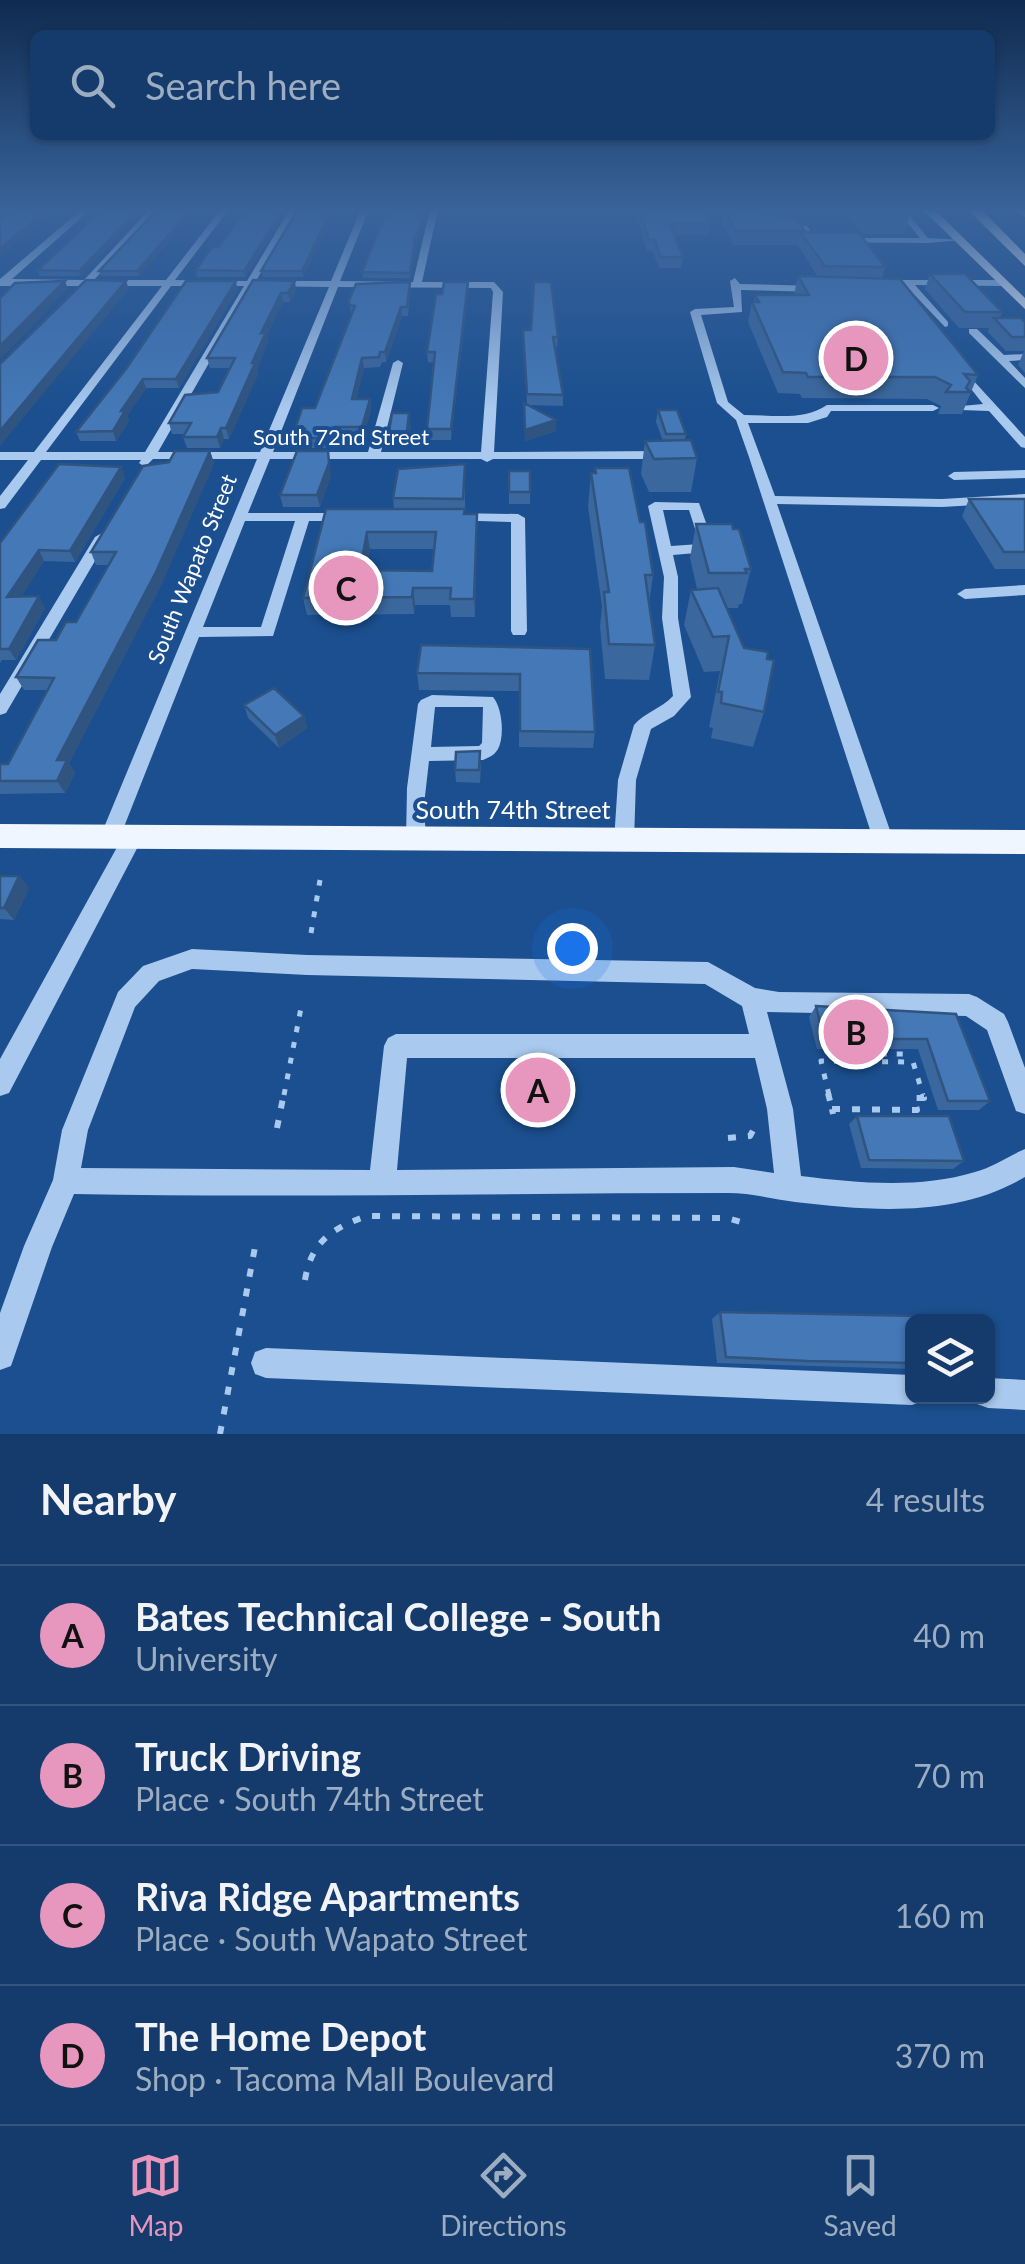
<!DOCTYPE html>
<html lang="en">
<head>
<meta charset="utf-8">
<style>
	:root { --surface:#143b6b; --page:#1d4271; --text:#f1f3f6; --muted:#9dadc1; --line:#33557e; --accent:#e797bd }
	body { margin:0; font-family:Lato,sans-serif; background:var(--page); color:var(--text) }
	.controls { position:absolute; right:30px; bottom:30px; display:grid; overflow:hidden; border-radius:15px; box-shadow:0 2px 8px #0004 }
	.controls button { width:90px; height:90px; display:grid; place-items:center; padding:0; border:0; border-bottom:2px solid var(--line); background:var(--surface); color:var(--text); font:50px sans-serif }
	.you { position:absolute; left:572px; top:948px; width:35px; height:35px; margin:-25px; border:8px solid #fff; border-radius:50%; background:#1a73e8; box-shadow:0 0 0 15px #1a73e833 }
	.badge { display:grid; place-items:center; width:65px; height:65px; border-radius:50%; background:var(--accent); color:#111; font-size:32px; font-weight:700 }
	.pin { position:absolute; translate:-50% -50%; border:5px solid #fff; box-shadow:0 2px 10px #0006 }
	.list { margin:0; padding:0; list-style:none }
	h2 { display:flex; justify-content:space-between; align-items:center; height:130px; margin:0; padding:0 40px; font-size:42px }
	h2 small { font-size:32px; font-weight:400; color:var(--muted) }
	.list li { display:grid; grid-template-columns:65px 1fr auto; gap:30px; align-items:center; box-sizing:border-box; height:140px; padding:0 40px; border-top:2px solid var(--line) }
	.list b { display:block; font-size:38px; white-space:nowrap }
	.list p { margin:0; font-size:32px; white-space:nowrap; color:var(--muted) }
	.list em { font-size:32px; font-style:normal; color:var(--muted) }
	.icon { flex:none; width:55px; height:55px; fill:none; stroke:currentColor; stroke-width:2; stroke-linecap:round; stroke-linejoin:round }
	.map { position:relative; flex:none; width:1025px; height:1434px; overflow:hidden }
	.search { position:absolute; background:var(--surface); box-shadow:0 2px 8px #0004; left:30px; right:30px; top:30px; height:110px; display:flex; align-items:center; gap:25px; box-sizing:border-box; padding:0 35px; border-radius:15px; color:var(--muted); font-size:38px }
	.sheet { height:690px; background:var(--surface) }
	nav { display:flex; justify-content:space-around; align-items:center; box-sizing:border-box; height:140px; border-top:2px solid var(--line); background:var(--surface); font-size:28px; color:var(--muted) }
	nav a { display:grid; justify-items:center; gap:5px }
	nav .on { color:var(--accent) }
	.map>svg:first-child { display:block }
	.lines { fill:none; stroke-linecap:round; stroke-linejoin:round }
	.path-far1 { stroke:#a9c9ee; stroke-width:5; stroke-dasharray:6 10; stroke-linecap:butt }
	.path { stroke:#a9c9ee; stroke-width:6; stroke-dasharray:8 12; stroke-linecap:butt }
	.minor { fill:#a9c9ee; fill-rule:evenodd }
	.major { fill:#f0f6ff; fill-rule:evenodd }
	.highway { fill:#fff; fill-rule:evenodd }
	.wall { fill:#3a679d; fill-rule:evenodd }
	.shaded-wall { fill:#305480 }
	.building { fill:#4478b7; stroke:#305480; stroke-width:2.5; fill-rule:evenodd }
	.labels { text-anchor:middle; stroke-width:8; stroke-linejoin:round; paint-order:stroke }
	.far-street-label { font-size:22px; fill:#fff; stroke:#1b4f8f }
	.street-label { font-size:25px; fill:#fff; stroke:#1b4f8f }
</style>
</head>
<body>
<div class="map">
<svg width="1025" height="1434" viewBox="0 0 1025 1434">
	<rect width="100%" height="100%" fill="#1b4f8f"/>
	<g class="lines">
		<path class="path-far1" d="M311 933 320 880
			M842 1061 840 1054H903L901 1049
			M284 1095 301 1008
			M829 1095 821 1061 913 1062 923 1095"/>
		<path class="path" d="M828 1093 832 1109
			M832 1109 917 1110 914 1098H924L922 1093
			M832 1109 833 1114
			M277 1128 284 1093
			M728 1138 750 1136 756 1125
			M305 1280C311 1242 332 1228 367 1216L727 1218 741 1222
			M220 1434 255 1247"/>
		<path class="minor" d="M82 209H91L12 279 84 280 150 209H159L94 280H166L221 209H229L175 280 247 281 290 209H298L256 281H331L361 209H369L340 281 413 282 430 209H438L422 282H494L503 292 494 452 665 451 671 455 665 459H493L487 462 481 459H270L248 513H347L354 517 347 521H309L273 636 199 637 120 837 117 843 110 845 103 843 100 837 257 459H153L145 467 139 463 141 460H41L5 508 0 509V496L28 460H0V452H34L162 286H0V279ZM171 286H244L145 452H46ZM253 286 329 287 260 452H158ZM338 287 491 288 493 292 481 452H381L403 363 398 360 393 363 368 452H273ZM245 521H295L261 627H203Z
			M718 209H726L727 211 723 213Z
			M896 209H904L928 238 963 240 927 243 813 242 802 230 778 226 782 224 807 226 815 238H920Z
			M735 278 740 284 818 286 823 289 818 292 741 290 742 312 701 315 728 402 744 415C773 415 804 421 827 405H933L939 408 933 411H831L827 417 808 423H748L775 496 942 499 1025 494V502L942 507 777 504 894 842 891 848 884 850 877 848 874 842 749 457 736 420 717 403 690 312 695 309 734 307 730 281Z
			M879 280H1002L1007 283 1002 286 915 285 948 322V326L945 327 905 285H882Z
			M969 329H977L1004 355 1025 354V360L1009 361 1025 378V388L969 333Z
			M961 367 1025 437V448L1021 447 989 411 961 410V406L983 404 956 370Z
			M1025 470V478L954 480 948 476 954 472Z
			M655 502 699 503 715 548 708 552 673 555 678 577V618L691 697 674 716 651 729 636 780 634 841 631 847 624 849 617 847 614 841 618 780 634 725C644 713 662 708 673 696L662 618 664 577 648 506ZM663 510H689L700 544 671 546Z
			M453 513 518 514 525 518 527 631 525 635H513L511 631V522L448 520V514Z
			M102 533 109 537 6 713 0 715V694L95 537Z
			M1025 585V595L965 599 957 594 965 589Z
			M432 695 493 697C502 707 505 736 498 749 494 756 489 757 483 760L429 761 424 805 426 839 423 845 416 847 409 845 406 839 407 788 418 704 421 700ZM435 707H483L482 743 479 746 431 747Z
			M133 829 140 831 143 837 9 1093 0 1096V1059L126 831Z
			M192 949 307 955 708 962 755 988 779 992 969 994 977 997 1004 1014 1008 1022 1025 1068V1114L1016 1111 987 1030 966 1016 767 1012 793 1109 801 1176C857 1183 919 1189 975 1172 993 1167 1008 1156 1025 1149V1177C956 1218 872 1211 795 1202 773 1199 750 1193 728 1193 510 1193 292 1198 74 1194L52 1247 11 1366 0 1370V1313L24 1246 53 1180 62 1130 118 992 143 966ZM192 969 307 975 705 984 742 1006 749 1034H396L388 1038 384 1046 370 1170 81 1168 88 1130 135 1007 159 981ZM407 1058H755L767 1109 774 1173 734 1167 397 1170Z
			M266 1348 912 1375V1396H925L923 1401 912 1405 266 1378 255 1374 251 1363 255 1352Z
			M988 1378 1025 1380V1410L988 1408 977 1404 974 1396H988Z"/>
		<path class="major" d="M922 209H934L1025 298V309Z
			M0 824 1025 830V854L0 848Z"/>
		<path class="highway" d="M967 209H981L1025 254V266Z
			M1015 209H1025V217Z"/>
	</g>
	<path class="wall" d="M103 209 80 276H40L38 270Z
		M158 209H197L139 276H101L99 271Z
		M246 209H287L245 277H197L196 270 219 247Z
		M298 209H336L303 277H263L261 271Z
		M387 209H429L416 243 410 278H363L362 272Z
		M635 209H704L711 224 709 235H674L683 257 681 268H659L653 251H647Z
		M724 209H788L786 217 805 231 885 267 882 278 978 375 962 414H938L941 406 927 399 802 398 800 394 778 393 748 322 752 302H754L755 295H794L798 276 818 277 798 245H733L722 223Z
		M842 209H905L910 214 904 234H863Z
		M930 274 1002 312 1000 318 1025 322V373L1018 365 1024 351H1006L988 332 989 328H959L925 289Z
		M253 280 296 290 290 302H283L267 335 268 342 257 369 258 374 229 439H224L220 448H187L183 437 185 434H172L169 423 218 392 230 368H210L207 358Z
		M236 281 237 290 179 388H146L127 416 129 421 116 441H80L76 432Z
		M468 282V292L451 440H428L427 429 434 363 428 362 427 352 442 294Z
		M410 291 408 316H402L386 362H382L380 367 364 368 356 399H370L371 410 363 437H337L334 448H304L302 439H297L295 429 315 408 351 315 349 300Z
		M523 330 558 337 557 347H555L563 395V406L528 405 556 431 525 441 524 403 527 404Z
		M658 410 686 434 685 440 697 458 691 492H649L641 474 645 441H663L656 422Z
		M411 425 408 443H391L389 432Z
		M210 451 214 463 161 585 69 763 75 773 65 793 0 794V764H8L47 690H24L16 677 76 622 109 565H96L91 552 169 462Z
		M465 464V514H477L475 617H451L450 605H415L414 614 307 615 303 598 326 509H394L393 498ZM370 549H434L432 571 366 570Z
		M121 467 125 478 75 562 44 561 21 597 45 608 16 660H2L0 663V543Z
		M595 468 653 575 649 604 655 645 649 680 605 679 600 627 602 606 588 507 591 473H595Z
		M509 471H530V504H509Z
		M331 475 320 507H283L280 495Z
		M969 499H1025V569H995L962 516Z
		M696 524 751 569 742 604H739L738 608H727L764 712 753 747 711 738 713 728 709 727 720 671 704 672 684 625 691 590 697 589 690 558Z
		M590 649 595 732 593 748 519 747V691L419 690 417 673Z
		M244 705 304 716 307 728 279 748 248 718Z
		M481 764 480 783 456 782 455 770Z
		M0 876H19L29 888 14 920 0 919Z
		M816 1006 956 1014 990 1101 979 1110H938L918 1049H817L809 1017Z
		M857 1116 964 1161 953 1169 861 1168 849 1124Z
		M720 1312 912 1322V1369L717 1363 712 1319Z"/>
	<path class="shaded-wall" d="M49 209H57L0 256V248Z
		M139 209H144L80 276 79 271Z
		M192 209H197L139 276 137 271Z
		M283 209H287L245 277 244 271Z
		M332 209H336L303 277 302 271Z
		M427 209H429L416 243 410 278 415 238Z
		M65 281 68 289 0 360V346Z
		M126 281 129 289 0 446V431Z
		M236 281 237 290 179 388 176 379Z
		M295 281 296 290 290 302 288 293Z
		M468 282V292L451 440V429Z
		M281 293 283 302 267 335 268 342 257 369 258 374 229 439 226 428 252 363 261 333Z
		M401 307 402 316 386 362 385 352Z
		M362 358 364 368 353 410 352 399Z
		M143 379 146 388 127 416 129 421 116 441 113 431 121 411Z
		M370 399 371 410 363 437 362 427Z
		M409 413 411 425 408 443 407 431Z
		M556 420V431L525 441V430Z
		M335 427 337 437 334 448 332 438Z
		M221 428 224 439 220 448 217 437Z
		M210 451 214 463 161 585 69 763 75 773 65 793 57 781V760Z
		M328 451 331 475 320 507 317 495Z
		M121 467 125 478 75 562 70 551Z
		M477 514V531L475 617 474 599Z
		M367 532 370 549 363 587 360 570Z
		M39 550 44 561 14 608 7 597Z
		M413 588 415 605 414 614 412 597Z
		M39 596 45 608 16 660 9 649Z
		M304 716 307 728 279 748 275 735Z
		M19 876 29 888 14 920 4 908Z"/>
	<path class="building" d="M18 209H49L0 248V219Z
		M103 209H139L79 271 38 270Z
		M158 209H192L137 271H99Z
		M246 209H283L244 271 196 270 212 247H219Z
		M298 209H332L302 271H261Z
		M387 209H427L415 238 410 273 362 272Z
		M639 209H704L711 224H670L683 257H660L655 240H649Z
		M724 209H747L797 219 805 231H736Z
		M864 209H905L910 214H868Z
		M800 232H858L885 267 825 266Z
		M930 274H965L1002 312H965Z
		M798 276 900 279 978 375 964 374 970 381 966 388 971 392H946L951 385 935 377H808L806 373 783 372 752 302H759L755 295H809Z
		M86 280 126 281 0 431V364Z
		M253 280 295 281 288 293H281L261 333 266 332 252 363H255L226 428H221L217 437H183L191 423H169L185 395 218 392 235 358H207Z
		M65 281 0 346V298L15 283Z
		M186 281H236L176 379H143L121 411H125L113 431 76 432 126 369Z
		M410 282 407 307H401L385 352H380L379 357 362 358 352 399H370L362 427H335L332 438H302L305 429H295L302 408H315L355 306 349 305V300L356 284Z
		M444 282H468L451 429H427L435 352H427L436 294H442Z
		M534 282H551L558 337H553L563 395 527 394 523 330H531Z
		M994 318H1021L1025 322V337H1012Z
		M524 403 556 420 525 430Z
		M658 410H677L686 434H666Z
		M392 413H409L407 431 389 432Z
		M691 440 697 458 654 459 645 441Z
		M175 451H210L156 572 57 760H67L57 781H0V764H8L54 678 16 677 38 640H56L66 622H76L116 552H91L143 466 169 462Z
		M297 451H328L329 463 317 495H280Z
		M59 464 121 467 70 551 39 550 7 597 39 596 9 649H0V543Z
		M465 464 463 499 393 498 398 469Z
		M595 468H629L640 522H645L653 575H645L655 645 609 644 604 592H609L591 473H596Z
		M509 471H530V492H509Z
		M969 499H1025V552H1004Z
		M326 509H465L464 514H477L474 599H450L451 588H413L412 597 303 598ZM367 532H436L432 571 360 570Z
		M696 524H732L733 529H739L751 569H745L747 573H709Z
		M718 588 744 648 768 652 767 659 774 660 764 712 721 703 722 692H718L729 636 713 637 691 590Z
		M421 645 590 649 595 732 520 731V674L417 673Z
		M274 688 304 716 275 735 244 705Z
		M480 751 479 770H455L456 752Z
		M0 876H19L4 908H0Z
		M816 1006 956 1014 990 1101H948L927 1039H824Z
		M857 1116H949L964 1161 869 1160Z
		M720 1312 967 1317 968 1322H912V1363L807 1361 726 1357Z"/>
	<linearGradient id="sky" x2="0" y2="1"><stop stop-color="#0f2b4f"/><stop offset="0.51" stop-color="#39639b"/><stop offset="1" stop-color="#39639b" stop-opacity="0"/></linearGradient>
	<rect width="1025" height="410" fill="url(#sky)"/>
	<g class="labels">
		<g class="far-street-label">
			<text x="341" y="445">South 72nd Street</text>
			<text transform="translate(192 569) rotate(-68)" y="8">South Wapato Street</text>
		</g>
		<g class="street-label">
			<text x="513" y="819">South 74th Street</text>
		</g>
	</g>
</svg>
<div class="controls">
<button><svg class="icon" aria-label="layers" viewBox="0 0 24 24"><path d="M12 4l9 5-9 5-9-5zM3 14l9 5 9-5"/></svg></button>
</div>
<div class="you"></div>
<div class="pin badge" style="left:538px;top:1090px">A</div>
<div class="pin badge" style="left:856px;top:1032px">B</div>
<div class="pin badge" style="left:346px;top:588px">C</div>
<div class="pin badge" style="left:856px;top:358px">D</div>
<div class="search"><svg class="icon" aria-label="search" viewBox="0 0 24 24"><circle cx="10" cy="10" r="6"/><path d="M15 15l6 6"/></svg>Search here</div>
</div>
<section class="sheet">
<h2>Nearby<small>4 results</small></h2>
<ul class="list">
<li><span class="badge">A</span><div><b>Bates Technical College - South</b><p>University</p></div><em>40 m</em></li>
<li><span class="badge">B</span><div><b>Truck Driving</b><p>Place · South 74th Street</p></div><em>70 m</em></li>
<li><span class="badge">C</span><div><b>Riva Ridge Apartments</b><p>Place · South Wapato Street</p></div><em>160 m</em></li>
<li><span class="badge">D</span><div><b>The Home Depot</b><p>Shop · Tacoma Mall Boulevard</p></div><em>370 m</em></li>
</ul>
</section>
<nav>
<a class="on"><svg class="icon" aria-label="map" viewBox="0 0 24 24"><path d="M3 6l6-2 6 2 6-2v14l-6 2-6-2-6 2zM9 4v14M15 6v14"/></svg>Map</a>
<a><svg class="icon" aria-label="directions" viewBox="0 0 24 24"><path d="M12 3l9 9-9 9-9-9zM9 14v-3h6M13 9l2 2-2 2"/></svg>Directions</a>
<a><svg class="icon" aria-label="saved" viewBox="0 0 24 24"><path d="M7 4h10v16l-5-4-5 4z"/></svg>Saved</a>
</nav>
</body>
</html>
